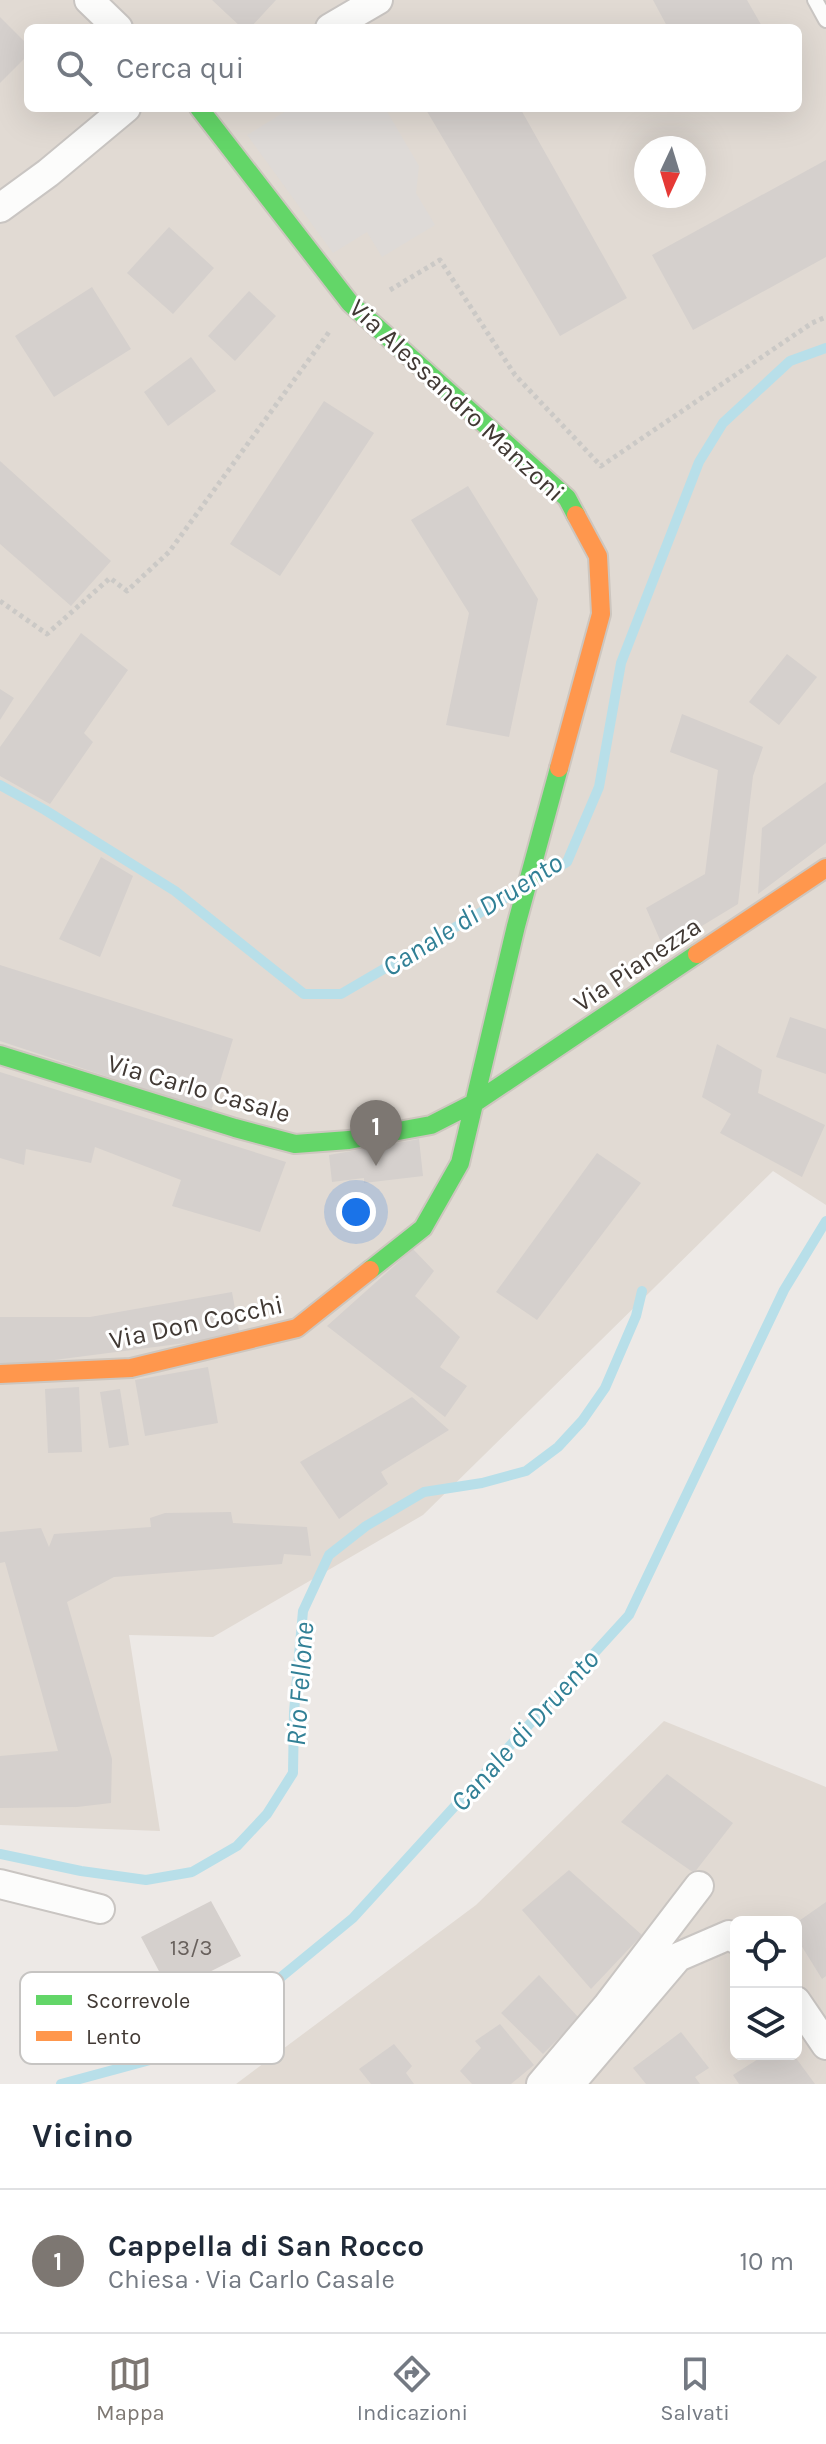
<!DOCTYPE html>
<html lang="it">
<head>
<meta charset="utf-8">
<style>
	:root { --surface:#fff; --page:#f2f2f3; --text:#1f2937; --muted:#747a83; --line:#e0e1e3; --accent:#7d7772 }
	body { margin:0; font-family:Karla,sans-serif; background:var(--page); color:var(--text) }
	.controls { position:absolute; right:24px; bottom:24px; display:grid; overflow:hidden; border-radius:12px; box-shadow:0 8px 32px #0002 }
	.controls button { width:72px; height:72px; display:grid; place-items:center; padding:0; border:0; border-bottom:2px solid var(--line); background:var(--surface); color:var(--text); font:40px sans-serif }
	.compass { position:absolute; left:634px; top:136px; width:72px; height:72px; border-radius:50%; background:var(--surface); box-shadow:0 8px 32px #0002; rotate:184deg }
	.you { position:absolute; left:356px; top:1212px; width:28px; height:28px; margin:-20px; border:6px solid #fff; border-radius:50%; background:#1a73e8; box-shadow:0 0 0 12px #1a73e833 }
	.badge { display:grid; place-items:center; width:52px; height:52px; border-radius:50%; background:var(--accent); color:#fff; font-size:26px; font-weight:700 }
	.pin { position:absolute; translate:-50% -66px; filter:drop-shadow(0 2px 4px #0008) }
	.pin::after { content:''; position:absolute; top:42px; width:28px; height:24px; background:inherit; clip-path:polygon(0 0,100% 0,50% 100%) }
	.list { margin:0; padding:0; list-style:none }
	h2 { display:flex; justify-content:space-between; align-items:center; height:104px; margin:0; padding:0 32px; font-size:34px }
	h2 small { font-size:26px; font-weight:400; color:var(--muted) }
	.list li { display:grid; grid-template-columns:52px 1fr auto; gap:24px; align-items:center; box-sizing:border-box; height:144px; padding:0 32px; border-top:2px solid var(--line) }
	.list b { display:block; font-size:30px; white-space:nowrap }
	.list p { margin:0; font-size:26px; white-space:nowrap; color:var(--muted) }
	.list em { font-size:26px; font-style:normal; color:var(--muted) }
	.icon { flex:none; width:44px; height:44px; fill:none; stroke:currentColor; stroke-width:2; stroke-linecap:round; stroke-linejoin:round }
	.map { position:relative; flex:none; width:826px; height:2084px; overflow:hidden }
	.search { position:absolute; background:var(--surface); box-shadow:0 8px 32px #0002; left:24px; right:24px; top:24px; height:88px; display:flex; align-items:center; gap:20px; box-sizing:border-box; padding:0 28px; border-radius:12px; color:var(--muted); font-size:30px }
	.sheet { height:248px; background:var(--surface) }
	nav { display:flex; justify-content:space-around; align-items:center; box-sizing:border-box; height:112px; border-top:2px solid var(--line); background:var(--surface); font-size:22px; color:var(--muted) }
	nav a { display:grid; justify-items:center; gap:4px }
	nav .on { color:var(--accent) }
	.map>svg:first-child { display:block }
	.residential { fill:#e1dad3; fill-rule:evenodd }
	.parking { fill:#dedad7 }
	.lines { fill:none; stroke-linecap:round; stroke-linejoin:round }
	.stream { stroke:#b8dfe9; stroke-width:10 }
	.building { fill:#d5d0cd }
	.lane-casing { stroke:#c9c5c2; stroke-width:18 }
	.street-casing { stroke:#c9c5c2; stroke-width:32 }
	.fast-casing { stroke:#cdc6bf; stroke-width:22 }
	.slow-casing { stroke:#cdc6bf; stroke-width:22 }
	.path { stroke:#cbc9c6; stroke-width:5; stroke-dasharray:4 4; stroke-linecap:butt }
	.lane { stroke:#fcfcfb; stroke-width:14 }
	.street { stroke:#fcfcfb; stroke-width:28 }
	.fast { stroke:#63d668; stroke-width:18 }
	.slow { stroke:#ff974d; stroke-width:18 }
	.labels { text-anchor:middle; stroke-width:6; stroke-linejoin:round; paint-order:stroke }
	.number-label { font-size:22px; fill:#68605c }
	.street-label { font-size:26px; fill:#413934; stroke:#fff }
	.water-label { font-size:28px; font-style:italic; fill:#318096; stroke:#fff }
	.key { fill:#fff; stroke:#c6c4c2; stroke-width:2 }
	.key-label { font-size:22px; fill:#413934 }
</style>
</head>
<body>
<div class="map">
<svg width="826" height="2084" viewBox="0 0 826 2084">
	<rect width="100%" height="100%" fill="#ede9e6"/>
	<path class="residential" d="M0 0H826V1205L773 1171 423 1515 213 1637 129 1635 160 1831 0 1825ZM28 28H798V108H28ZM646 148H694V196H646Z
		M664 1721 826 1787V2084H236L476 1905ZM736 1922H796V2054H736Z"/>
	<path class="parking" d="M291 108H385L419 166 416 193 435 225 382 257 367 232 333 253 247 135Z"/>
	<g class="lines">
		<path class="stream" d="M0 785 45 810 175 891 304 994H341L512 894
			M540 878 567 862 599 787 621 663 699 462 723 423 790 361 826 348
			M0 1854 81 1871 146 1880 192 1872 237 1846 267 1814 293 1773 294 1712 303 1611 329 1555 366 1526 424 1492 482 1483 526 1471 558 1447 582 1421 605 1388 636 1316 642 1291
			M61 2084 176 2053 242 2009 353 1918 629 1615 784 1290 826 1221"/>
	</g>
	<path class="building" d="M212 0H276L250 28H242Z
		M653 0H747L763 28H668Z
		M0 17 28 45V55L0 83Z
		M425 108H520L627 298 560 336Z
		M826 160V257L693 330 652 255Z
		M169 227 214 268 173 314 127 273Z
		M92 287 131 349 54 397 15 336Z
		M249 291 276 316 235 361 208 336Z
		M191 357 216 391 168 426 144 392Z
		M324 401 374 433 280 576 230 544Z
		M0 461 111 561 71 606 0 544Z
		M468 486 538 599 509 737 446 725 469 613 411 520Z
		M81 633 128 670 84 733 93 742 50 804 0 776V747Z
		M787 654 817 677 779 725 749 702Z
		M0 689 14 698 0 720Z
		M682 714 763 747 753 776 738 904 664 949 646 908 705 874 718 770 670 752Z
		M826 782V843L758 894 762 828Z
		M101 857 133 876 100 957 59 939Z
		M0 965 233 1039 211 1111 0 1041Z
		M790 1017 826 1029V1074L776 1057Z
		M717 1044 762 1070 758 1093 825 1125 802 1177 720 1133 731 1114 702 1097Z
		M0 1072 286 1162 260 1232 172 1206 181 1180 95 1147 91 1163 26 1149 24 1165 0 1158Z
		M419 1139 423 1176 364 1183V1178L332 1182 329 1155Z
		M597 1153 641 1183 537 1320 496 1292Z
		M413 1249 434 1271 415 1296 460 1337 440 1367 467 1386 445 1417 327 1326Z
		M232 1292 240 1336 0 1367V1317H90Z
		M208 1367 218 1423 145 1436 135 1380Z
		M79 1387 82 1452 48 1453 45 1389Z
		M120 1389 129 1445 109 1448 100 1392Z
		M412 1397 449 1430 381 1472 388 1484 339 1519 300 1462Z
		M231 1512 233 1523 307 1527 311 1556 284 1554 282 1564 114 1577 67 1602 112 1759 111 1803 77 1807 0 1808V1756L58 1751 5 1562 0 1563V1532L41 1528 49 1547 54 1534 151 1527 150 1518 165 1513Z
		M667 1774 733 1823 694 1873 621 1822Z
		M569 1870 642 1935 591 1989 522 1910Z
		M211 1901 241 1956 170 1992 141 1937Z
		M826 1902V1976L822 1979 796 1937V1923Z
		M539 1975 579 2018 543 2054 501 2013Z
		M500 2024 534 2065 511 2084H472L460 2071 481 2048 475 2041Z
		M681 2032 709 2068 695 2077 700 2084H646L633 2068Z
		M394 2044 412 2066 406 2073 414 2084H371L359 2069Z
		M766 2054H793L815 2084H739L733 2075Z"/>
	<g class="lines">
		<g class="lane-casing">
			<path id="lane" d="M815 0 826 20"/>
		</g>
		<g class="street-casing">
			<path id="street" d="M89 0 118 28
				M330 28 378 0
				M0 208 48 173 126 108
				M0 1884 100 1909
				M796 2001 826 2045
				M541 2084 608 2005 699 1886
				M570 2084 678 1957 729 1935 736 1939"/>
		</g>
		<g class="fast-casing">
			<path id="fast" d="M199 108 350 303 567 498 576 515
				M0 1055 235 1128 295 1144 349 1140 431 1125 476 1102 697 954
				M370 1270 423 1228 460 1163 516 926 559 768"/>
		</g>
		<g class="slow-casing">
			<path id="slow" d="M559 768 601 614 598 556 576 515
				M697 954 826 868
				M0 1374 131 1368 297 1328 370 1270"/>
		</g>
		<path class="path" d="M390 290 440 260 515 375 601 466 812 323 826 317
			M0 601 47 634 110 578 127 591 169 552 329 332"/>
		<use href="#lane" class="lane"/>
		<use href="#street" class="street"/>
		<use href="#fast" class="fast"/>
		<use href="#slow" class="slow"/>
	</g>
	<g class="labels">
		<g class="number-label">
			<text x="191" y="1955">13/3</text>
		</g>
		<g class="street-label">
			<text transform="translate(457 400) rotate(43)" y="9">Via Alessandro Manzoni</text>
			<text transform="translate(637 964) rotate(-34)" y="9">Via Pianezza</text>
			<text transform="translate(199 1088) rotate(16)" y="9">Via Carlo Casale</text>
			<text transform="translate(196 1322) rotate(-12)" y="9">Via Don Cocchi</text>
		</g>
		<g class="water-label">
			<text transform="translate(472 914) rotate(-32)" y="10">Canale di Druento</text>
			<text transform="translate(299 1684) rotate(-86)" y="10">Rio Fellone</text>
			<text transform="translate(524 1730) rotate(-48)" y="10">Canale di Druento</text>
		</g>
	</g>
	<rect x="20" y="1972" width="264" height="92" rx="12" class="key"/>
	<rect x="36" y="1995" width="36" height="10" fill="#63d668"/>
	<rect x="36" y="2031" width="36" height="10" fill="#ff974d"/>
	<g class="key-label">
		<text x="86" y="2008">Scorrevole</text>
		<text x="86" y="2044">Lento</text>
	</g>
</svg>
<div class="controls">
<button><svg class="icon" aria-label="locate" viewBox="0 0 24 24"><circle cx="12" cy="12" r="6"/><path d="M12 2v4M12 18v4M2 12h4M18 12h4"/></svg></button>
<button><svg class="icon" aria-label="layers" viewBox="0 0 24 24"><path d="M12 4l9 5-9 5-9-5zM3 14l9 5 9-5"/></svg></button>
</div>
<svg class="compass" viewBox="-18 -18 36 36"><path d="M0-13l5 13h-10z" fill="#e53935"/><path d="M0 13l5-13h-10z" fill="#747a83"/></svg>
<div class="you"></div>
<div class="pin badge" style="left:376px;top:1166px">1</div>
<div class="search"><svg class="icon" aria-label="search" viewBox="0 0 24 24"><circle cx="10" cy="10" r="6"/><path d="M15 15l6 6"/></svg>Cerca qui</div>
</div>
<section class="sheet">
<h2>Vicino<small></small></h2>
<ul class="list">
<li><span class="badge">1</span><div><b>Cappella di San Rocco</b><p>Chiesa · Via Carlo Casale</p></div><em>10 m</em></li>
</ul>
</section>
<nav>
<a class="on"><svg class="icon" aria-label="map" viewBox="0 0 24 24"><path d="M3 6l6-2 6 2 6-2v14l-6 2-6-2-6 2zM9 4v14M15 6v14"/></svg>Mappa</a>
<a><svg class="icon" aria-label="directions" viewBox="0 0 24 24"><path d="M12 3l9 9-9 9-9-9zM9 14v-3h6M13 9l2 2-2 2"/></svg>Indicazioni</a>
<a><svg class="icon" aria-label="saved" viewBox="0 0 24 24"><path d="M7 4h10v16l-5-4-5 4z"/></svg>Salvati</a>
</nav>
</body>
</html>
